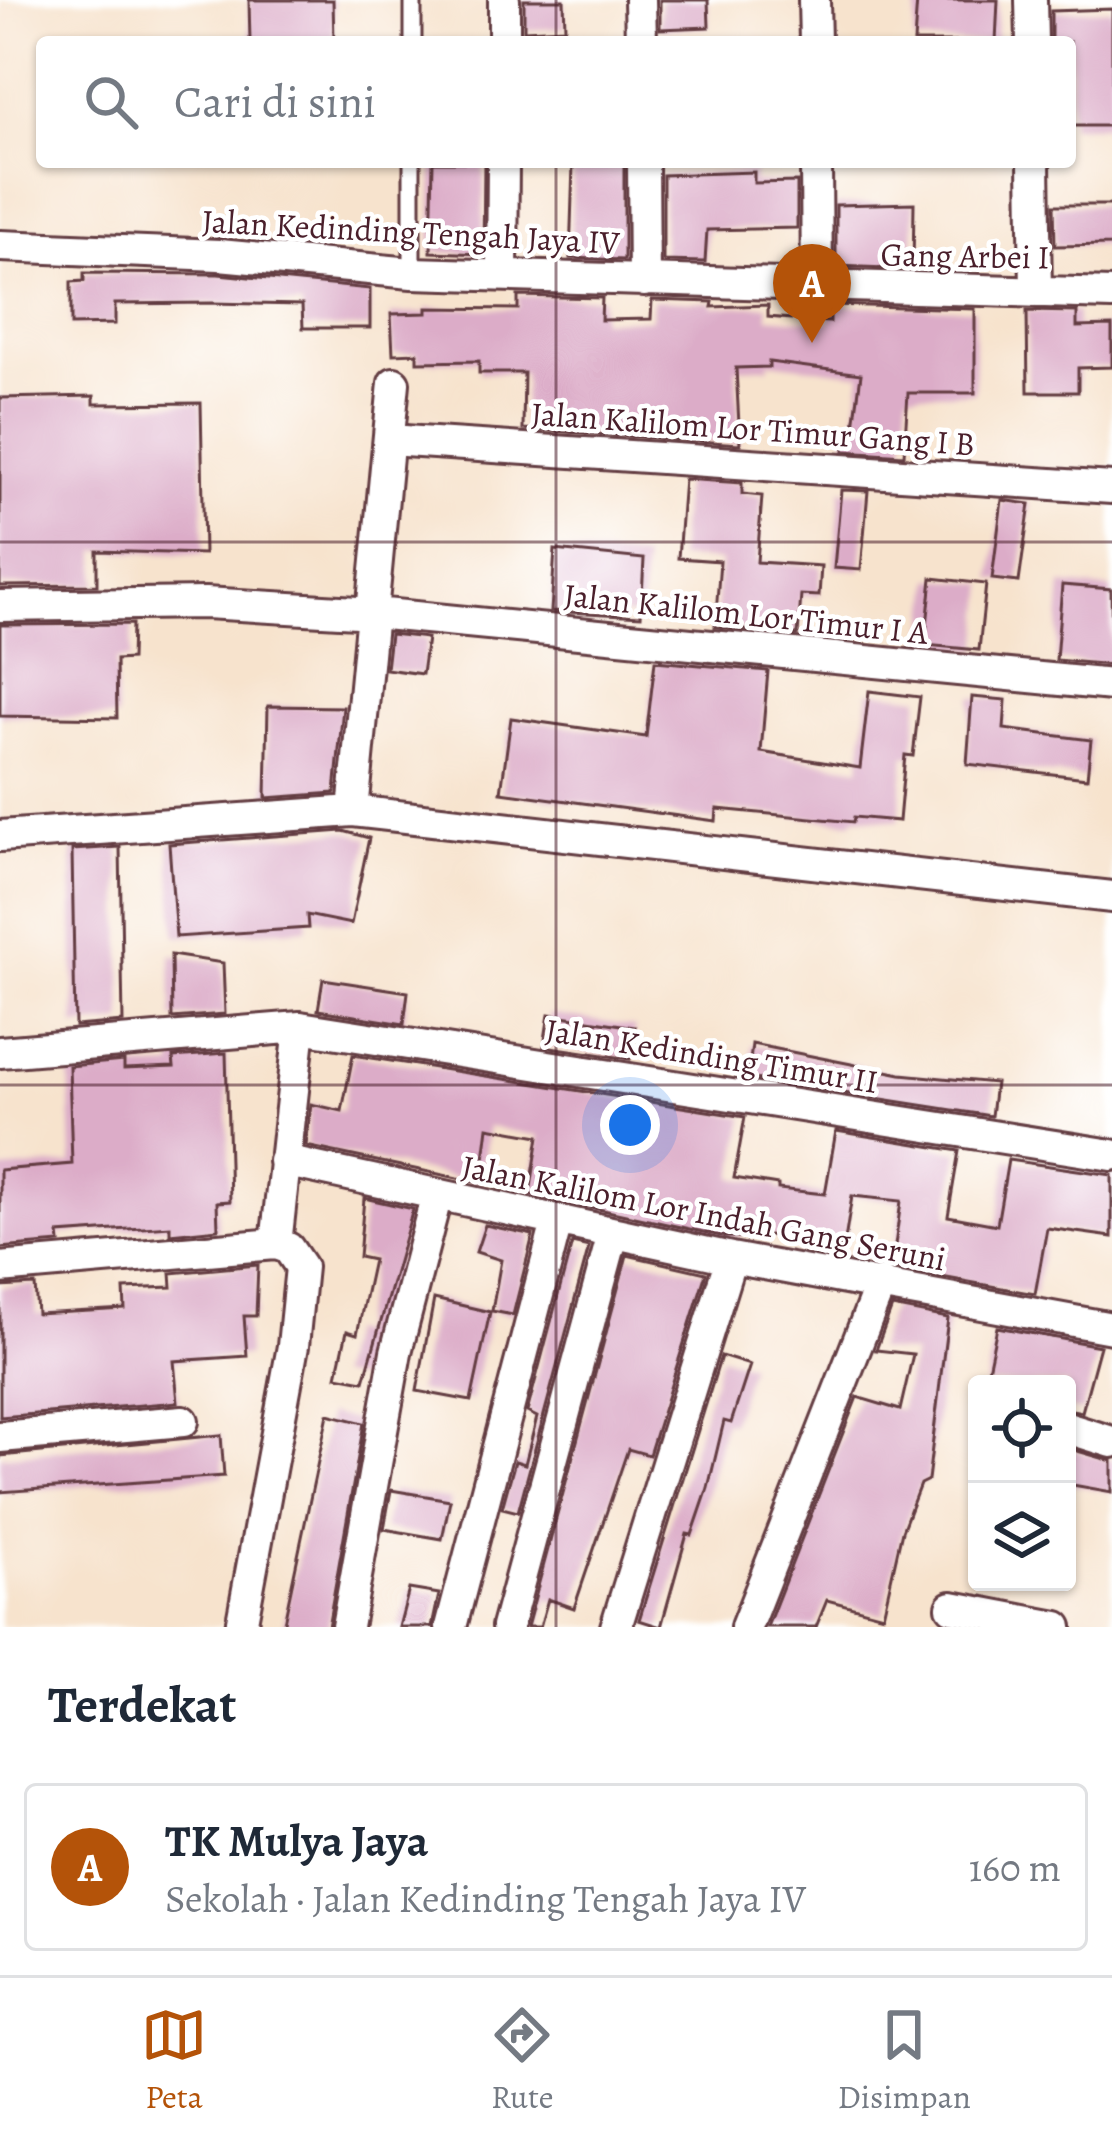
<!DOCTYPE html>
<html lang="id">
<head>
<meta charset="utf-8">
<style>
	:root { --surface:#fff; --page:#f2f2f3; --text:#1f2937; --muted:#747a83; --line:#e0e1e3; --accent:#b45309 }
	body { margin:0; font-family:Alegreya,serif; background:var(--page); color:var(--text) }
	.controls { position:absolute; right:36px; bottom:36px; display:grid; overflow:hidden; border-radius:12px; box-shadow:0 3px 9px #0004 }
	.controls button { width:108px; height:108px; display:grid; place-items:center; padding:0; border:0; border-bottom:3px solid var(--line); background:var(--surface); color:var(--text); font:60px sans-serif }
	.you { position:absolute; left:630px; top:1125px; width:42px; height:42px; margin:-30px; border:9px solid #fff; border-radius:50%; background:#1a73e8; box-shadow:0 0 0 18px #1a73e833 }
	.badge { display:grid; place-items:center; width:78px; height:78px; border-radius:50%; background:var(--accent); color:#fff; font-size:39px; font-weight:700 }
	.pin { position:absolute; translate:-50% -99px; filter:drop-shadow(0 3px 6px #0008) }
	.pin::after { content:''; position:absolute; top:63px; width:42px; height:36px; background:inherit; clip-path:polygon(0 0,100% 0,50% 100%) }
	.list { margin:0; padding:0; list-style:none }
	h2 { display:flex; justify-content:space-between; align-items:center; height:156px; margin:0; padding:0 48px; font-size:51px }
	h2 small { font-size:39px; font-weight:400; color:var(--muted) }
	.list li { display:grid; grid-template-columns:78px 1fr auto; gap:36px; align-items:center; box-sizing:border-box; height:168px; margin:0 24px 24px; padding:0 24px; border:3px solid var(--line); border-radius:12px }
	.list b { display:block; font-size:45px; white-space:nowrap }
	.list p { margin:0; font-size:39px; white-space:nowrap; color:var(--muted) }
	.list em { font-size:39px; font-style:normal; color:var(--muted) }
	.icon { flex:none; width:66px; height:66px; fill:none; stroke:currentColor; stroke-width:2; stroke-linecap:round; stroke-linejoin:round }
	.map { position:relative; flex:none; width:1112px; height:1627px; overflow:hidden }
	.search { position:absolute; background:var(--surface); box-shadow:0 3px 9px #0004; left:36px; right:36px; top:36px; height:132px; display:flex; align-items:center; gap:30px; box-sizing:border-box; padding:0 42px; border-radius:12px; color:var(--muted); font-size:45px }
	.sheet { height:348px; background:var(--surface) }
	nav { display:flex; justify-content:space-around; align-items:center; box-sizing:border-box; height:168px; border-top:3px solid var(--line); background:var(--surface); font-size:33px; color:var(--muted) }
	nav a { display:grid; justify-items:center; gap:6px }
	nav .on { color:var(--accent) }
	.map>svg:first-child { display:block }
	.building { fill:#dcacc8 }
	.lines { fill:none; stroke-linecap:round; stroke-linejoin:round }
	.lane-casing { stroke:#643c43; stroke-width:21 }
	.street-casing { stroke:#643c43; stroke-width:36 }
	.lane { stroke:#fff; stroke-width:15 }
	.street { stroke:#fff; stroke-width:30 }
	.grid { fill:none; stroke:#4a1f2b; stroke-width:3; stroke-opacity:0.55 }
	.labels { text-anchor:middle; stroke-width:9; stroke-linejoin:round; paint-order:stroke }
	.street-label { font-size:33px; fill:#4a1f2b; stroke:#fff }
</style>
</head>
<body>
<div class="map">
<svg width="1112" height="1627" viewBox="0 0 1112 1627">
	<rect width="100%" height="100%" fill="#fff"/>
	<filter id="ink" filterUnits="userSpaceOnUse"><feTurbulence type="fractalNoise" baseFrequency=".00833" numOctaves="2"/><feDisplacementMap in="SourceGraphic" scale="24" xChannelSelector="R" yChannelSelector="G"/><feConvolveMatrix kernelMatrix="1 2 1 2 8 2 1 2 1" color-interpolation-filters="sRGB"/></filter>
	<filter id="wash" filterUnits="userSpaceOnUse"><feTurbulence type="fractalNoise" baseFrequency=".004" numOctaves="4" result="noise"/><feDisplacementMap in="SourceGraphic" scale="48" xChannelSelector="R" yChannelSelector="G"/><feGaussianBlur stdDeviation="2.7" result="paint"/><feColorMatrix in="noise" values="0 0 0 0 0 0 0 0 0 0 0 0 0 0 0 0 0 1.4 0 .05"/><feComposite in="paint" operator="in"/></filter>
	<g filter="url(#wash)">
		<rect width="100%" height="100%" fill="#f7e3cd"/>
		<g id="blocks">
			<path class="building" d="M249 0H333L334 42H250Z
				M524 0H564L565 28 524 30Z
				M660 0H708L709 27 660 29Z
				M917 0H998L996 42H914Z
				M1112 9V126H1070V42H1051V11Z
				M433 162H484L483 254 431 252Z
				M615 162H624V260L570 258 573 164Z
				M754 172V183L797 182V228L707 230 705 262 663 261V175Z
				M914 203 913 269 836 266V205Z
				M1054 205H1112V245L1055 246Z
				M84 273 218 274 370 289V328H303L302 305 212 303 115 304V324L71 325V282L84 281Z
				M518 296 602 298 601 320 651 319 652 300 713 302 712 307 768 305V317L830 322V305L975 309V393H908L904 455 844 451 846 433 853 434 861 374 769 362V367L736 368 740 444 523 429 524 373H479V361L417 362V353L393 354 391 314 427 313V308L518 309Z
				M1027 311 1077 312V327L1112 326V367L1078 368V392H1028Z
				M94 396V404L201 403 204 554 97 551V585L0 586V398Z
				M684 479 742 483V494L762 496 757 562 821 566 819 596 801 595 798 635 715 627 720 561 678 558Z
				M841 490 868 491 861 570 834 568Z
				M1002 500 1030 504 1019 582 992 579Z
				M555 550 644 559 641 616 551 611Z
				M932 578 986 584 979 650 925 645Z
				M1062 585 1111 589 1112 665 1056 660Z
				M132 624 131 659 116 660 117 718 0 716V625Z
				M390 634 427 638 422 674 386 669Z
				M655 661 768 671 761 752 860 768 869 691 920 697 913 756 905 755 899 821 854 817 853 822 717 809 716 821 501 792 511 718 646 737Z
				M972 697 1006 700 1004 729 1091 740 1087 778 967 764Z
				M268 706 343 707 335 793 266 798Z
				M343 831 369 838 351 924 307 915 308 928 176 937 169 844Z
				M120 847 123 1022 75 1026 72 850Z
				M171 955 223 963 225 1014 172 1018Z
				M323 979 408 992 404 1024 318 1010Z
				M549 1014 635 1027 630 1059 544 1046Z
				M752 1044 901 1074 995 1083 991 1116 748 1078Z
				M226 1053 230 1201 217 1202 218 1229 170 1234V1226L59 1234 60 1243 0 1248V1170L72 1164 69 1066 124 1061V1069L174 1067 173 1057Z
				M353 1055 745 1117 734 1178 778 1185V1189L825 1194 836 1131 959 1151 948 1216 997 1225 1008 1160 1112 1175V1237L1047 1228 1035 1294 892 1268 901 1201 852 1196 844 1247 742 1231 741 1237H726L530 1194 539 1136 488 1127 481 1183 306 1146 311 1104 342 1111Z
				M364 1198 413 1209 364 1381 337 1376 347 1331 357 1334 373 1260 359 1257Z
				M485 1225 533 1235 513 1315 492 1311 501 1260 476 1252Z
				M572 1243 589 1247 518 1512 502 1508 515 1461 525 1464 537 1417 527 1412Z
				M627 1255 706 1273 649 1455 628 1449 574 1608 548 1599 540 1627H527Z
				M258 1265 256 1316H244L247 1356 174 1361 178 1402 0 1417V1287L35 1285 37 1314 125 1309 124 1289 172 1287 171 1273Z
				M434 1299 490 1312 471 1401 417 1391Z
				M892 1307 948 1318 928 1480 920 1484 902 1531 883 1615 827 1600 816 1627H767L857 1397 900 1410 913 1354 876 1350Z
				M997 1327 1100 1346 1082 1412 1067 1409V1384H985Z
				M721 1356 750 1365 731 1423 724 1421 708 1488 692 1535 687 1534 661 1627 639 1620Z
				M328 1414 364 1423 328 1627H283Z
				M221 1435 224 1476 0 1492V1456Z
				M1067 1448 1112 1461V1492L1067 1484Z
				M391 1490 450 1500 442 1539 384 1529Z
				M409 1589 439 1594 432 1627H399Z"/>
		</g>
	</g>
	<g filter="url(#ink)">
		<use href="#blocks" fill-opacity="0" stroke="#643c43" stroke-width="3"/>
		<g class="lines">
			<g class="lane-casing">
				<path id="lane" d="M413 42V0
					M412 273V162"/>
			</g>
			<g class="street-casing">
				<path id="street" d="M640 0 641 42
					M814 0 815 42
					M1031 0 1032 42
					M504 42V0
					M643 162 644 281
					M816 162 817 288
					M1034 162 1036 292
					M0 246 219 255 412 273 1112 294
					M502 275 503 162
					M389 440 1112 488
					M0 606 205 603 374 613 1112 685
					M353 811 394 383
					M0 836 353 811 1112 897
					M0 1052 300 1027 1112 1155
					M284 1161 731 1258 1112 1328
					M276 1244 300 1027
					M0 1268 276 1244
					M1067 1428 1112 1442
					M0 1437 183 1421
					M952 1607 1057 1627
					M241 1627 293 1346 301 1267 288 1248 276 1244
					M347 1627 396 1352 436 1198
					M451 1627 557 1222
					M507 1627 613 1234
					M616 1627 731 1258
					M746 1627 881 1283"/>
			</g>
			<use href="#lane" class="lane"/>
			<use href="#street" class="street"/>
		</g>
	</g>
	<path class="grid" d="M556 0V42M556 162V1627M0 542H1112M0 1085H1112"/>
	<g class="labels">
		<g class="street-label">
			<text transform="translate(411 231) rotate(3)" y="12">Jalan Kedinding Tengah Jaya IV</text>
			<text transform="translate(965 255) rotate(1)" y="12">Gang Arbei I</text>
			<text transform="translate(753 428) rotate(4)" y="12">Jalan Kalilom Lor Timur Gang I B</text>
			<text transform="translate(746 613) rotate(6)" y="12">Jalan Kalilom Lor Timur I A</text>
			<text transform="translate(712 1055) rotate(9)" y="12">Jalan Kedinding Timur II</text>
			<text transform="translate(704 1212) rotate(11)" y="12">Jalan Kalilom Lor Indah Gang Seruni</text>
		</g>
	</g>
</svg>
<div class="controls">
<button><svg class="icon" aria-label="locate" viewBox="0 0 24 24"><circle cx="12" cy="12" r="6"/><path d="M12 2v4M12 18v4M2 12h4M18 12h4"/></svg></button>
<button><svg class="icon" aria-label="layers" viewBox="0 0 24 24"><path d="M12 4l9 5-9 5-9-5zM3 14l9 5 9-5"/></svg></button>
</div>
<div class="you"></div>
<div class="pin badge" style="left:812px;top:343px">A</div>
<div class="search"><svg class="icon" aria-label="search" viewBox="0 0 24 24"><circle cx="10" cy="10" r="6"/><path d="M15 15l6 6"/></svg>Cari di sini</div>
</div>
<section class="sheet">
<h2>Terdekat<small></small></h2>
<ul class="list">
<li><span class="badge">A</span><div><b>TK Mulya Jaya</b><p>Sekolah · Jalan Kedinding Tengah Jaya IV</p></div><em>160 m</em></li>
</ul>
</section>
<nav>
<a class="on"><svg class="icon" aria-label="map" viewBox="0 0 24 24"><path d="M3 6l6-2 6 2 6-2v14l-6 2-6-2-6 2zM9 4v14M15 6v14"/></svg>Peta</a>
<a><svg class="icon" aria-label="directions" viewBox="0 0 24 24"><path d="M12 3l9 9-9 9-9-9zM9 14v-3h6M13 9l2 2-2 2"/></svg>Rute</a>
<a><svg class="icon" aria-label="saved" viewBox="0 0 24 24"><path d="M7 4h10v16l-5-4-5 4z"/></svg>Disimpan</a>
</nav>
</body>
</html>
